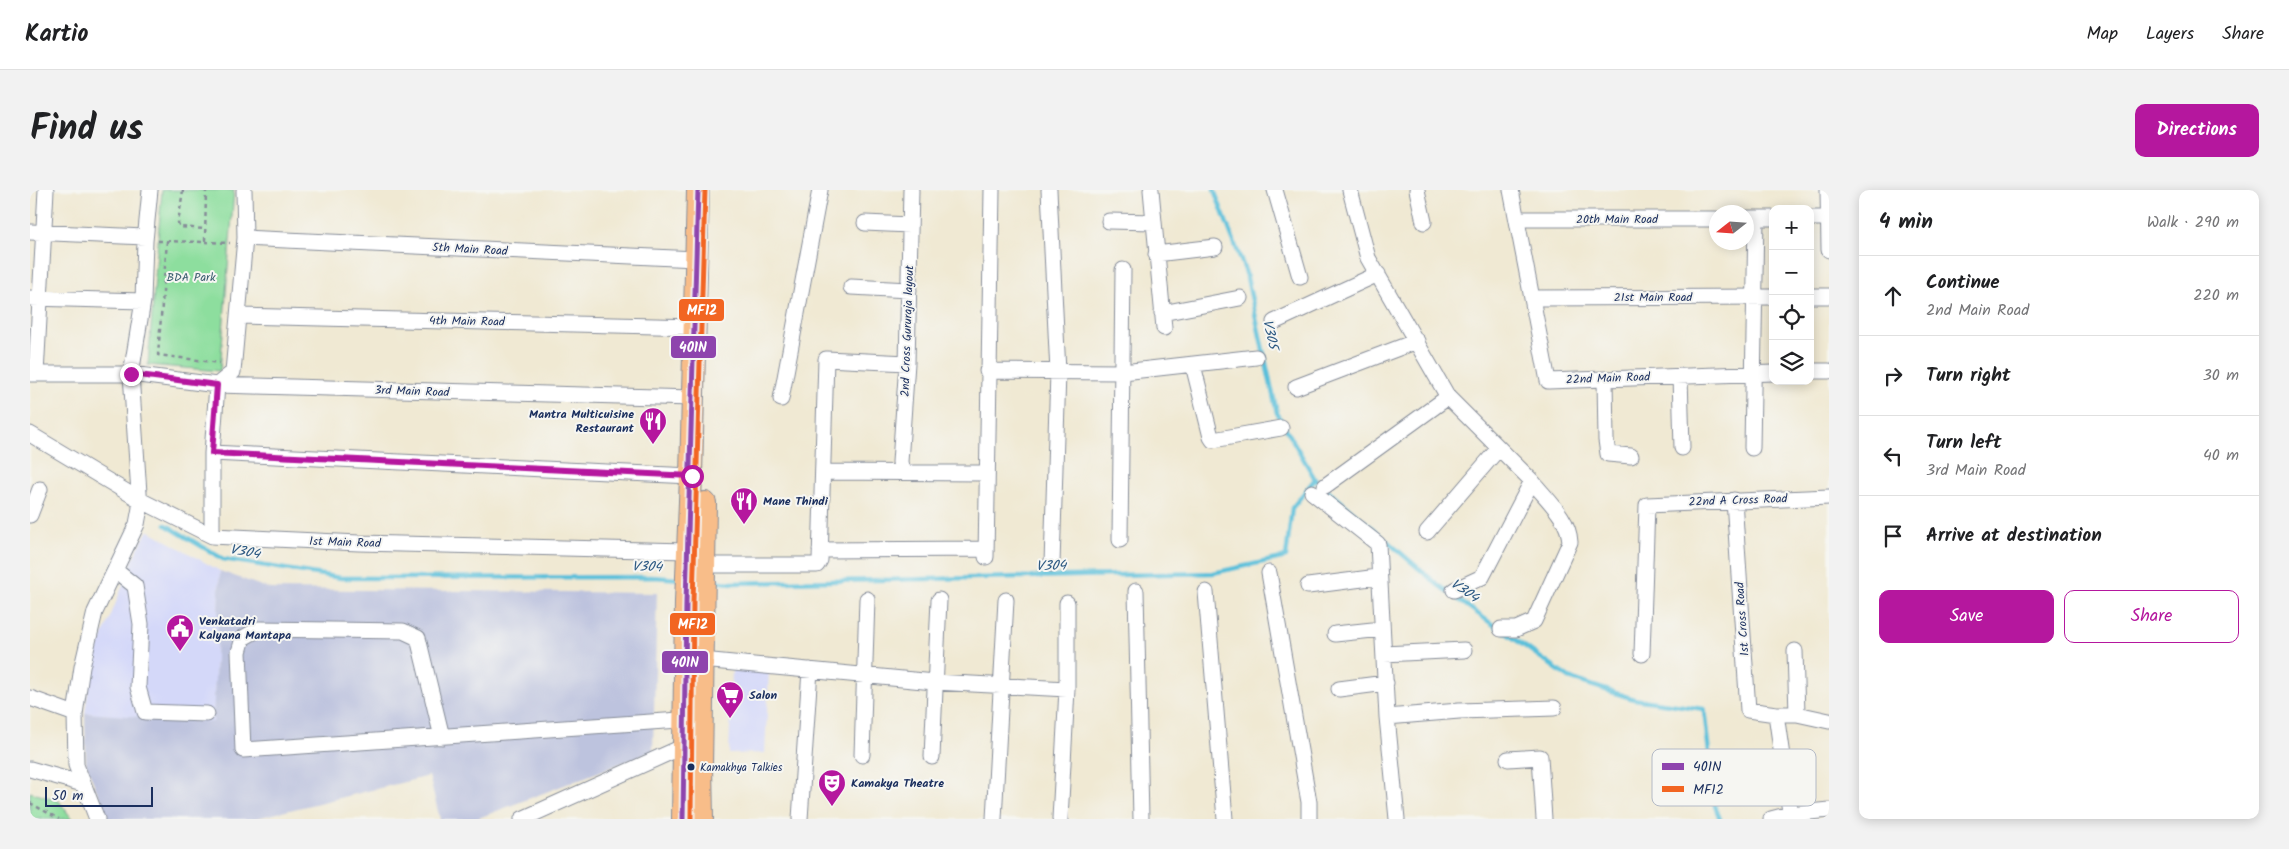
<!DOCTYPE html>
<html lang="en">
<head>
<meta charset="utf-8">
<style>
	:root { --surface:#fff; --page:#f2f2f2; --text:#202124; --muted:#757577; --line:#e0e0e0; --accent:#b5179e }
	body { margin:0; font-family:Kalam,sans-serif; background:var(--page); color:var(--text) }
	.controls { position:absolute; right:15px; top:15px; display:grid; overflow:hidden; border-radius:10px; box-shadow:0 2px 12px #0003 }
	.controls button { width:45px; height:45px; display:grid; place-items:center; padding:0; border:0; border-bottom:1px solid var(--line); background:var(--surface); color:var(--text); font:25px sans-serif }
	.compass { position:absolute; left:1679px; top:15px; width:45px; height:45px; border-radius:50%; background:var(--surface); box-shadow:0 2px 12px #0003; rotate:253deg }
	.scale { position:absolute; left:15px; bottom:12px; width:108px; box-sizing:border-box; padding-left:5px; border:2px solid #1b2f5e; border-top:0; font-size:14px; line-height:18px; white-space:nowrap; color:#1b2f5e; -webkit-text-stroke:4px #f6f6f2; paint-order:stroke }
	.stop { position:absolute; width:15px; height:15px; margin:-11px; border:4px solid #b5179e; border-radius:50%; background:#fff }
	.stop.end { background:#b5179e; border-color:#fff; box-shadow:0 1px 5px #0008 }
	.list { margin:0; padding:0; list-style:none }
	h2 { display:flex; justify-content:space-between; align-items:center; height:65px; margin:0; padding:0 20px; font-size:21px }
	h2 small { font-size:16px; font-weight:400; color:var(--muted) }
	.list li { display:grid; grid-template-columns:32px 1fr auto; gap:15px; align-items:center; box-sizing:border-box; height:80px; padding:0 20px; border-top:1px solid var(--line) }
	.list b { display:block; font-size:19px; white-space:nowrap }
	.list p { margin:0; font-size:16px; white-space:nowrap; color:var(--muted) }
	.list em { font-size:16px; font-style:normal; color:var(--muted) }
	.actions { display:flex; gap:10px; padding:15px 20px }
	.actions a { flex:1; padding:11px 0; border:1px solid var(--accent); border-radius:10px; text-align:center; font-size:18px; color:var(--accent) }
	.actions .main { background:var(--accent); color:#fff }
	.icon { flex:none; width:28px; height:28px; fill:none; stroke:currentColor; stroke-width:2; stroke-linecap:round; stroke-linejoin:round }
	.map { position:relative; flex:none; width:1799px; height:629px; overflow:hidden; border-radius:10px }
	header { display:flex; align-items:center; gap:30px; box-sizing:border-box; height:70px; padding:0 25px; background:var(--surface); border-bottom:1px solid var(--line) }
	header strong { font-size:24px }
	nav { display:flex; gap:28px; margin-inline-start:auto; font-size:18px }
	.intro { display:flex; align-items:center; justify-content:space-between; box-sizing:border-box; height:120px; padding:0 30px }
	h1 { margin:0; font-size:35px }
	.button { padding:12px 22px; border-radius:10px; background:var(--accent); color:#fff; font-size:18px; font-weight:700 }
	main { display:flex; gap:30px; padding:0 30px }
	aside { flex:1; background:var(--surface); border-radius:10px; box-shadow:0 2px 12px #0003 }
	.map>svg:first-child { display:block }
	.built { fill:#d4d8f9 }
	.industrial { fill:#bdc3de }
	.green { fill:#8dde9e; stroke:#54867e }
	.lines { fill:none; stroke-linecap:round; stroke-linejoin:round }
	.stream { stroke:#5cc0da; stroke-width:4.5 }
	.minor-casing { stroke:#868c98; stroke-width:17 }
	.highway-casing { stroke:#868c98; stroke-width:24 }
	.path { stroke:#868c98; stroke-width:2.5; stroke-dasharray:4 4; stroke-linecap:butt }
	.minor { stroke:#fff; stroke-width:15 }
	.highway { stroke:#f8bd89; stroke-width:22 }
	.bus-1-casing { stroke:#f6f6f2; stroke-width:9 }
	.bus-2-casing { stroke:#f6f6f2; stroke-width:9 }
	.bus-1 { stroke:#8e44ad; stroke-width:5 }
	.bus-2 { stroke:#f26522; stroke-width:5 }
	.route { stroke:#b5179e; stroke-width:6 }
	.bus-dot { fill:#1b2f5e; stroke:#f6f6f2; stroke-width:2 }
	.labels { text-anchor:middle; stroke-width:4; stroke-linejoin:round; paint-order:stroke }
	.bus-label { font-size:11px; fill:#1b2f5e; stroke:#f6f6f2; text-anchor:start }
	.street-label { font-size:12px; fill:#1b2f5e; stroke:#f6f6f2 }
	.park-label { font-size:12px; fill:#385b6e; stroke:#f6f6f2 }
	.poi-label { font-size:12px; font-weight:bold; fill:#1b2f5e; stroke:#f6f6f2; text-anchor:start }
	.water-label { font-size:14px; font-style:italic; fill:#2e5a83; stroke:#f6f6f2 }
	.key { fill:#f6f6f2; stroke:#b4bac6; stroke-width:1 }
	.key-label { font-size:14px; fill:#1b2f5e }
	.line-badge { stroke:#f6f6f2; stroke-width:2 }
	.badge-label { font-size:14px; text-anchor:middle; font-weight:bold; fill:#fff }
</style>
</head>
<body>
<header>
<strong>Kartio</strong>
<nav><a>Map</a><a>Layers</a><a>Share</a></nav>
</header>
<div class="intro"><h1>Find us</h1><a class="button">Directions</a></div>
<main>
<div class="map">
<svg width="1799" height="629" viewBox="0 0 1799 629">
	<rect width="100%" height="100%" fill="#f6f6f2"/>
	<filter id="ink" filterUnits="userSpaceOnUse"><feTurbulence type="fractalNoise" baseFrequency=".02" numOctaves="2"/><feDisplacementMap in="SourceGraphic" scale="10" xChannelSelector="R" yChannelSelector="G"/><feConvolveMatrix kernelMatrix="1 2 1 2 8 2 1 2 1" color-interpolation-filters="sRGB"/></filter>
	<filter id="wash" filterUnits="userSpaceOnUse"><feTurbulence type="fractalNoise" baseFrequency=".0096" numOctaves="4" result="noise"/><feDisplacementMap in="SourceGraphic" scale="20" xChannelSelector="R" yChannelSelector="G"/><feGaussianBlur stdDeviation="1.12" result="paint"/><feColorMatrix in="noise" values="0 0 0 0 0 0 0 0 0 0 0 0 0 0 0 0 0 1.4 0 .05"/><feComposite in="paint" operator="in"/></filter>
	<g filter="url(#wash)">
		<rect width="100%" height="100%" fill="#f0e9d3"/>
		<path class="built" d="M118 340 190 381 183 533 55 523 62 473 106 362Z
			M702 480 739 482 735 563 699 564Z"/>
		<path class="industrial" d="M190 381 240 399 627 403 623 561 446 629H410L399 586 223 629H78L56 574 55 523 183 532Z"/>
		<path class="green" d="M132 0H204L190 181 118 175Z
			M0 602 29 611 42 629H0Z"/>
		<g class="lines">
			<path class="stream" d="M1184 0 1216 83 1247 223 1285 289 1408 395 1469 439
				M136 335 193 369 311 388 624 387 650 389
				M680 391 702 393 1183 383 1256 367 1262 318 1285 289
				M1476 443 1539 488 1604 509 1674 519 1685 616 1690 629"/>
		</g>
	</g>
	<g filter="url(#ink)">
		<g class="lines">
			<g class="minor-casing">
				<path id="minor" d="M1019 0 1028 182 1022 374
					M1121 0 1134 138
					M1245 0 1270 87
					M1320 0 1338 68 1418 207 1502 291 1452 387 1424 400
					M1387 0 1394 32
					M1481 0 1518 191 1743 183
					M1798 0 1799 60
					M1717 28H1743
					M1780 28H1799
					M1487 29H1686
					M1079 31 1124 32
					M835 33 880 35
					M0 42 115 47
					M215 48 666 69
					M1126 64 1185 57
					M821 97 879 100
					M1780 106H1799
					M0 108 113 111
					M1504 108 1743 107
					M1132 123 1210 108
					M208 126 666 137
					M1244 132 1348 84
					M1163 175 1181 247 1183 250 1251 238
					M957 181 1093 182 1226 167
					M1780 181H1799
					M0 184H101L187 195 663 208
					M6 184 16 0
					M1650 186 1652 258
					M1575 189 1576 250 1578 264 1601 266
					M1266 197 1387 151
					M751 209 790 0
					M0 244 110 310 182 346 329 353 657 361
					M1722 258 1726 28
					M182 263 661 286
					M872 281 870 272 877 173 881 0
					M793 282 957 283
					M1295 296 1418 207
					M1282 302 1348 354 1357 527 1367 629
					M1704 310 1718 520 1746 524
					M0 325 10 299
					M1397 342 1469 258
					M182 346V263L187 195 203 182 215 48 214 0
					M1090 350 1093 80
					M790 360 956 359
					M956 367 962 0
					M673 375H787L790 370 796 169 877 173
					M85 380 105 396 111 434 108 497 115 522 177 524
					M1239 383 1279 612V629
					M1278 396 1348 387
					M1106 401 1111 629
					M1176 402 1195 629
					M1471 439H1486L1504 431 1540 352C1539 328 1517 310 1502 291
					M1305 444 1352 439
					M1765 461 1767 524
					M1354 464 1434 460
					M1612 464 1617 315 1799 307
					M672 470 904 492 1037 499
					M1309 499 1356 493
					M0 508 45 524
					M1357 527 1429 521 1524 518
					M412 547 388 448 373 441 229 439 213 448 209 462 213 560 664 529
					M832 565 837 409
					M902 567 909 410
					M1478 569 1510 567 1514 629
					M0 579 53 594
					M67 629 46 575 45 524 52 477 65 422 107 334 110 318 101 184 113 111 115 51 120 0
					M492 629 652 557
					M770 629 780 480
					M964 629 976 410
					M1030 629 1037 499V413
					M1741 629 1760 624 1799 620
					M1761 629 1746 524H1767L1799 531"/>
			</g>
			<g class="highway-casing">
				<path id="highway" d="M653 629 656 412 661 286 668 0
					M672 629 671 577 675 313"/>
			</g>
			<path class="path" d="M153 0 148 33 150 37 175 39
				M128 51 175 52 176 0
				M137 51 128 165 190 173
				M175 52 200 53
				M0 613 29 629"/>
			<use href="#minor" class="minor"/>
			<use href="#highway" class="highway"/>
			<g class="bus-1-casing">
				<path id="bus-1" d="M653 629 656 412 668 0"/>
			</g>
			<g class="bus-2-casing">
				<path id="bus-2" d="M661 629 663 412 675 0"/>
			</g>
			<use href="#bus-1" class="bus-1"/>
			<use href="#bus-2" class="bus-2"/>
		</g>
	</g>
	<g class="lines" filter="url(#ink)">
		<path class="route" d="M101 184 187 195 182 263 662 286"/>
	</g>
	<defs>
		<g id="restaurant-pin" transform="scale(1.4375)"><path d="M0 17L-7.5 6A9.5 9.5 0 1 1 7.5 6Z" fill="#b5179e" stroke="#f6f6f2"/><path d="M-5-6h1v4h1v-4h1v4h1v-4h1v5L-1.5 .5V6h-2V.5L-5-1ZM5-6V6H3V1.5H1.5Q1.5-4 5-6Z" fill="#fff"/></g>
		<g id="civic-pin" transform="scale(1.4375)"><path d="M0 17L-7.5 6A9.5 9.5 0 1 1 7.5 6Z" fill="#b5179e" stroke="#f6f6f2"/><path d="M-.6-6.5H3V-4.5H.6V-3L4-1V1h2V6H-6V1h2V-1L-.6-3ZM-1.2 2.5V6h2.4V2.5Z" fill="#fff"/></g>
		<g id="supermarket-pin" transform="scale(1.4375)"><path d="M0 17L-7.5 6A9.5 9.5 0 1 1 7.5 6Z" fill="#b5179e" stroke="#f6f6f2"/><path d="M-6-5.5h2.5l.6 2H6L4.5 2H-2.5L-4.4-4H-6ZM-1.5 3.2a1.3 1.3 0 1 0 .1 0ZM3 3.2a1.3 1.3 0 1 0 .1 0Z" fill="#fff"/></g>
		<g id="theatre-pin" transform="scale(1.4375)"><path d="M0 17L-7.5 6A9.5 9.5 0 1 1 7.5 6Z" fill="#b5179e" stroke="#f6f6f2"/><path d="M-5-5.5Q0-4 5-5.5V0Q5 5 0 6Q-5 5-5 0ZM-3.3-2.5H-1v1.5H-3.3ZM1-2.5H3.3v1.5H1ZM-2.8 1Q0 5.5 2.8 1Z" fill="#fff"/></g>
	</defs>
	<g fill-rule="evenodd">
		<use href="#restaurant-pin" x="623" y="231"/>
		<use href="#restaurant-pin" x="714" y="311"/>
		<use href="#civic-pin" x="150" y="438"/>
		<use href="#supermarket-pin" x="700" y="505"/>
		<use href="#theatre-pin" x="802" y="593"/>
	</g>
	<circle class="bus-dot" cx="661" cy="577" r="4.5"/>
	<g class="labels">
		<g class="bus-label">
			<text x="670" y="581">Kamakhya Talkies</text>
		</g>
		<g class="street-label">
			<text x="1587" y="33">20th Main Road</text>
			<text transform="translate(440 59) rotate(3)" y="4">5th Main Road</text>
			<text x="1623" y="111">21st Main Road</text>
			<text transform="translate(437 131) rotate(1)" y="4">4th Main Road</text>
			<text transform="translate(877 141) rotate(-88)" y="4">2nd Cross Gururaja layout</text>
			<text transform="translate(1578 188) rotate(-2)" y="4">22nd Main Road</text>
			<text transform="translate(382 201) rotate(2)" y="4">3rd Main Road</text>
			<text transform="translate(1708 310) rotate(-2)" y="4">22nd A Cross Road</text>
			<text transform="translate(315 352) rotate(2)" y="4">1st Main Road</text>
			<text transform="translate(1712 429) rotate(-94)" y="4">1st Cross Road</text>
		</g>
		<g class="park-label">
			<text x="161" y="91">BDA Park</text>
		</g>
		<g class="poi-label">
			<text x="604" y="228" text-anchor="end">Mantra Multicuisine<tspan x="604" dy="14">Restaurant</tspan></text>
			<text x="733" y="315">Mane Thindi</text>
			<text x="169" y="435">Venkatadri<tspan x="169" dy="14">Kalyana Mantapa</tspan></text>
			<text x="719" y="509">Salon</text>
			<text x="821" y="597">Kamakya Theatre</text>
		</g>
		<g class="water-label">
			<text transform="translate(1241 144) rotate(78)" y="5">V305</text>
			<text transform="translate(215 361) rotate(10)" y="5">V304</text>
			<text transform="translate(1021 375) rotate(-1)" y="5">V304</text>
			<text transform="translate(617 376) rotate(1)" y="5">V304</text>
			<text transform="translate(1435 400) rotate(35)" y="5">V304</text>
		</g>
	</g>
	<rect x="1622" y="559" width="164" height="57" rx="8" class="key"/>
	<rect x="1632" y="573" width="22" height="7" fill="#8e44ad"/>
	<rect x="1632" y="596" width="22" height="6" fill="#f26522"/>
	<g class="key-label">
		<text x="1663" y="581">401N</text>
		<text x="1663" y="604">MF12</text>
	</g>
	<g class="line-badge">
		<rect x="648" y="108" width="47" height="24" rx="5" fill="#f26522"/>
		<rect x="640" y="145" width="47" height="24" rx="5" fill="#8e44ad"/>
		<rect x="639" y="422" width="47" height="24" rx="5" fill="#f26522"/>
		<rect x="631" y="460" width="48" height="24" rx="5" fill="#8e44ad"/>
	</g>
	<g class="badge-label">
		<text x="672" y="125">MF12</text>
		<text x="663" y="162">401N</text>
		<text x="663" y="439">MF12</text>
		<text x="655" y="477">401N</text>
	</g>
</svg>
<div class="controls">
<button>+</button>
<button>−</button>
<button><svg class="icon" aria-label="locate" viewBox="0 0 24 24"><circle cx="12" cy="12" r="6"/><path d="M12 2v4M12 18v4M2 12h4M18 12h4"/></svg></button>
<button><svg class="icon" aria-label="layers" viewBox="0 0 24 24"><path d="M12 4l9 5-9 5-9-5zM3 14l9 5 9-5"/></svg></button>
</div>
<svg class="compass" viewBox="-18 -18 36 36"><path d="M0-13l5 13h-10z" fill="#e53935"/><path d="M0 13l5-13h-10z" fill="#757577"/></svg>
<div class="scale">50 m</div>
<div class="stop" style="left:662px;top:286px"></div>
<div class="stop end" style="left:101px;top:184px"></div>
</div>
<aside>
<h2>4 min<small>Walk · 290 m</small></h2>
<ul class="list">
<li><svg class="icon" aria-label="ahead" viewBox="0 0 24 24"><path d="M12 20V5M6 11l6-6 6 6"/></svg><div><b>Continue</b><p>2nd Main Road</p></div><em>220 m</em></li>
<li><svg class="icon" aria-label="right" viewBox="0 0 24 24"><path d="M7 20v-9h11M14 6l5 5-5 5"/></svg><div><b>Turn right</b></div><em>30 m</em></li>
<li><svg class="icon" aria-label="left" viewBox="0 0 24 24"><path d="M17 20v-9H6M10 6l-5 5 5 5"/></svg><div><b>Turn left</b><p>3rd Main Road</p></div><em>40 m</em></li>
<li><svg class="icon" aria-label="arrive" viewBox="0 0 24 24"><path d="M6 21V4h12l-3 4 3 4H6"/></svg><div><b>Arrive at destination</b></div></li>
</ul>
<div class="actions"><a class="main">Save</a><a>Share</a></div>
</aside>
</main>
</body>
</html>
